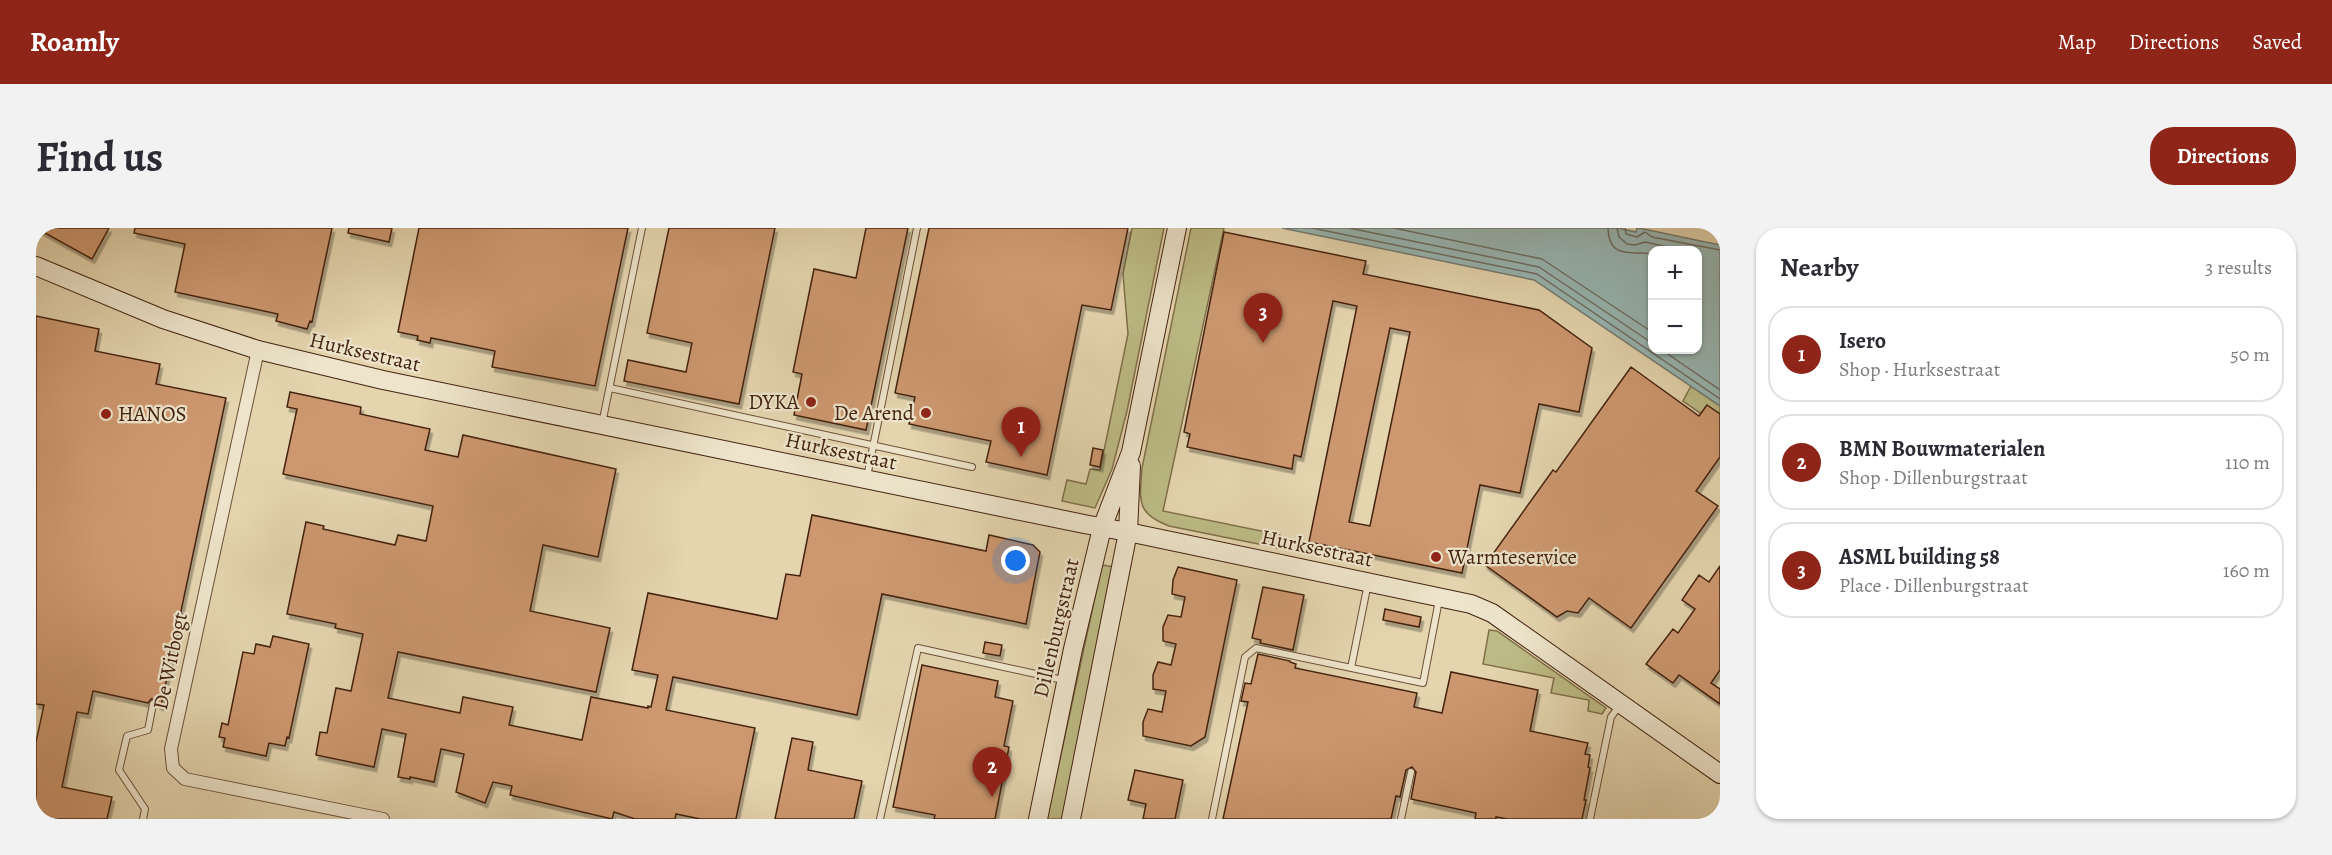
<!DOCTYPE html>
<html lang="en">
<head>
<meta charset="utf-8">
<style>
	:root { --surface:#fff; --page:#f2f2f3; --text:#2b2b33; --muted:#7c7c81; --line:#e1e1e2; --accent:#8f2418 }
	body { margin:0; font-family:Alegreya,serif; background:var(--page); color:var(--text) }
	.controls { position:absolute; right:18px; top:18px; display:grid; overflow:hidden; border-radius:12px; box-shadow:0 2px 4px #0004 }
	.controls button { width:54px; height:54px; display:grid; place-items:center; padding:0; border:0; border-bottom:2px solid var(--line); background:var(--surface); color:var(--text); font:30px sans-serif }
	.you { position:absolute; left:980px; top:333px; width:21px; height:21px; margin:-15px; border:4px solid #fff; border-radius:50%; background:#1a73e8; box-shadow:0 0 0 9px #1a73e833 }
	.badge { display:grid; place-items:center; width:39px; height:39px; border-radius:50%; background:var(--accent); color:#fff; font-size:20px; font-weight:700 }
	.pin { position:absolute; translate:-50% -50px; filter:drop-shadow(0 2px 3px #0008) }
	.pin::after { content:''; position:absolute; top:32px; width:21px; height:18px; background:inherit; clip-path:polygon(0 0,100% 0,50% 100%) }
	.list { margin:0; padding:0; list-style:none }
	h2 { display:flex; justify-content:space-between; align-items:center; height:78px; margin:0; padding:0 24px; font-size:26px }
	h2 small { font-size:20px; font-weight:400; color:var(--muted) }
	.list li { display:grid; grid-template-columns:39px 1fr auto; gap:18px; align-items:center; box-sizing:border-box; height:96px; margin:0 12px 12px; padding:0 12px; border:2px solid var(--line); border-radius:24px }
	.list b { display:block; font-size:22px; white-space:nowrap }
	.list p { margin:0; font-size:20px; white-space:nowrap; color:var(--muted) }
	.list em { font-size:20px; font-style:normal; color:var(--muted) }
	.map { position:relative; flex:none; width:1684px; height:591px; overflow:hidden; border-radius:24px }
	header { display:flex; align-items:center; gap:36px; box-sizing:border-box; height:84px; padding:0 30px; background:var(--accent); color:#fff }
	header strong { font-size:28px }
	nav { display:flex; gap:33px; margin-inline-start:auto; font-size:21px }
	.intro { display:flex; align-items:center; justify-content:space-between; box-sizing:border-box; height:144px; padding:0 36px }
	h1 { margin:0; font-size:42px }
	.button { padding:15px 27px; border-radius:24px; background:var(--accent); color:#fff; font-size:21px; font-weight:700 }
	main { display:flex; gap:36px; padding:0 36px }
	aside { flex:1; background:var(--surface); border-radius:24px; box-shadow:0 2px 4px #0004 }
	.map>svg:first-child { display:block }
	.green { fill:#bcbb85; stroke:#806f4a; stroke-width:1.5 }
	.water { fill:#98b7b4; stroke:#767c72; stroke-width:1.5; fill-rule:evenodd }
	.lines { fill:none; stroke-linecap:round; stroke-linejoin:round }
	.shore { stroke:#6e6d62; stroke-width:1.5 }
	.building { fill:#cd986f; stroke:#442310; stroke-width:1.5; fill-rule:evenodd; filter:url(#shadow) }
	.lane-casing { stroke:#6c5038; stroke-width:8 }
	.street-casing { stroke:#6c5038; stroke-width:14 }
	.secondary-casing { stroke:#442310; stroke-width:20 }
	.lane { stroke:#ede4cb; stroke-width:6 }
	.street { stroke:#ede4cb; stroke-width:12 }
	.secondary { stroke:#ede4cb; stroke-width:18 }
	.poi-dot { fill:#8f2418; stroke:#ede4cb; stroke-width:2 }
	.labels { text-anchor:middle; stroke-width:4.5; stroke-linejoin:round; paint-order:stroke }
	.street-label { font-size:21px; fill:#442310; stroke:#ede4cb }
	.poi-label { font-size:21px; fill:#442310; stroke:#ede4cb; text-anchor:end }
</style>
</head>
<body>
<header>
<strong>Roamly</strong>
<nav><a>Map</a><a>Directions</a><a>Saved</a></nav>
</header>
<div class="intro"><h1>Find us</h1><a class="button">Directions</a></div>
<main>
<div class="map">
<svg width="1684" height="591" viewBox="0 0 1684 591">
	<defs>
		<filter id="shadow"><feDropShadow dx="2.5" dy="4.5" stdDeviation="0" flood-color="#0004"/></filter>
	</defs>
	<rect width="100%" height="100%" fill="#e4d5af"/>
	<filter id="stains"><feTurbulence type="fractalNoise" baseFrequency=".00333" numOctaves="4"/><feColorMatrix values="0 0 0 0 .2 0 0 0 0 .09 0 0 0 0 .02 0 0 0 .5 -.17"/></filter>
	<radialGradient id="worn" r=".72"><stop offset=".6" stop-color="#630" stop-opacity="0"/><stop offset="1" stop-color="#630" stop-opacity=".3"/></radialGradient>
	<path class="green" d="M1096 0H1128L1091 183 1076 241 1059 280 1026 273 1031 252 1050 256 1054 241 1064 242 1092 106 1087 46Z
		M1155 0H1188L1127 283 1244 307 1242 320 1133 298C1099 285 1104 272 1106 240Z
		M1655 158 1684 178V199L1647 173Z
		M1066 337 1079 339 1027 591H1011Z
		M1453 402 1461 403 1570 480 1566 486 1552 483 1553 472 1515 465 1518 450 1447 436Z"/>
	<path class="water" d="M1246 0H1582L1600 4 1601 0H1603L1684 17V178L1498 52ZM1616 22H1662V122H1616Z"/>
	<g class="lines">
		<path class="shore" d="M1276 0 1501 46 1684 171
			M1313 0 1503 39 1616 115
			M1358 0 1506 31 1616 104
			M1572 0C1573 33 1597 22 1616 26
			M1581 0 1583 9 1591 16 1599 17 1609 14 1645 22
			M1589 0 1590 6 1601 9 1609 4 1616 9 1684 22
			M1626 122 1684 162"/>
	</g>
	<path class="building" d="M0 0H73L56 31Z
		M99 0H296L276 94 274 93 271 101 240 93 242 86 139 64 149 16 98 5Z
		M313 0H356L353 14 312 5Z
		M383 0H592L559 158 456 139 459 123 395 110 394 115 381 112 382 108 362 104Z
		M633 0H739L703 176 588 153 592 132 650 144 656 115 611 105Z
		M830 0H872L830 202 758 187 766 146 757 144 778 41 820 50Z
		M893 0H1092L1075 82 1046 77 1011 247 950 234 955 213 873 196 879 169 859 165Z
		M1188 4 1330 33 1327 46 1503 82 1556 120 1543 184 1503 176 1484 265 1444 257 1426 345 1273 314 1321 78 1297 73 1265 229 1258 227 1256 241 1151 219 1154 206 1148 204ZM1354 100 1374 104 1334 298 1313 294Z
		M0 88 63 101 59 123 124 136 120 156 190 170 125 478 122 477 119 471H115L112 475 57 463 52 486 41 484 26 559 76 569 71 591H0V514L8 477 0 476Z
		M1595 139 1663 188 1671 177 1684 186V229L1660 263 1682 278 1595 400 1553 370 1542 385 1531 383 1521 389 1449 337 1517 242 1520 244Z
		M254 164 325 179 324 186 394 201 389 222 422 229 427 207 580 241 562 329 507 317 494 383 574 400 560 464 362 424 352 470 424 485 427 469 477 479 473 497 546 512 555 469 612 480V478L615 479 622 447 596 442 612 365 741 391 750 346 764 348 776 287 950 323 953 307 997 317 1004 324 990 396 846 366 821 487 637 449 630 482 719 500 700 591H664L640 586 639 591H599L578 584 576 591 474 567 476 558 457 554 449 575 420 564 428 526 405 521 398 554 374 549V551L362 549 370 506 346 501 338 539 280 527 284 504 291 505 300 460 315 463 327 406 299 400 300 396 251 386 270 294 288 298 287 301 359 317 362 307 390 313 397 278 247 246 261 181 251 179Z
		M1057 220 1067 222 1064 239 1054 237Z
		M1684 338V442L1675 455 1684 461V476L1643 447 1637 455 1610 436 1637 401 1642 405 1659 381 1646 372 1663 347 1673 354Z
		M1142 339 1201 352 1169 509 1155 518 1107 508V494L1112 481 1126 484 1130 463 1117 461V447L1122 434 1135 437 1140 416 1127 413V399L1132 387 1145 389 1149 369 1136 366 1137 352Z
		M1227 359 1268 367 1257 422 1224 415 1225 412 1216 410Z
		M1349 381 1385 389 1383 399 1347 392Z
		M237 408 273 416 253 510 251 509 249 518 233 515 230 528 187 519 189 510 183 509 186 495 192 497 207 424 218 426 220 416 234 419Z
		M949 414 966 417 964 428 947 425Z
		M1222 426 1254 433V434L1260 436 1259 440 1381 465 1378 479 1406 485 1415 444 1502 462 1494 503 1552 515 1549 526 1554 527 1552 539 1554 540 1548 572H1550L1546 591H1471L1460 589V591H1439L1440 585 1375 571 1380 544 1376 539 1370 542 1364 569 1360 568 1355 591H1187L1212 474 1205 473 1209 455 1215 456Z
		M886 437 962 453 959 469 977 473 968 518 973 519 959 591H898L899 587 857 579Z
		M756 510 777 514 772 542 826 553 818 591H739Z
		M1099 542 1147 552 1139 591H1107L1110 576 1092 572Z"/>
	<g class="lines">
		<g class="lane-casing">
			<path id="lane" d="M574 160 936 239
				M566 196 606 0
				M831 249 881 0
				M1315 440 1332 355
				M107 591 109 581 83 542 91 508 112 502 117 476
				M844 591 882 420 1027 452
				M1176 591 1209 429 1220 420 1387 455 1403 372
				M1365 591 1375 544
				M1554 591 1575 489 1584 477"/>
		</g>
		<g class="street-casing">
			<path id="street" d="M222 122 135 521 137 540 149 551 347 591"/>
		</g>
		<g class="secondary-casing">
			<path id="secondary" d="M0 38 127 91 222 122 347 152 1048 296 1092 304 1435 376 1456 385 1684 546
				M1002 591 1037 421 1066 300 1095 224 1141 0
				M1035 591 1092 304 1095 238"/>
		</g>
		<use href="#lane" class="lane"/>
		<use href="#street" class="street"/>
		<use href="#secondary" class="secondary"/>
	</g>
	<g class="poi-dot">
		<circle cx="775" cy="174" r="6"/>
		<circle cx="890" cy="185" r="6"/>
		<circle cx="70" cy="186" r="6"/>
		<circle cx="1400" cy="329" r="6"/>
	</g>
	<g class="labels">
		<g class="street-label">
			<text transform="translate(329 124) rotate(13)" y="7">Hurksestraat</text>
			<text transform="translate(805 223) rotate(12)" y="7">Hurksestraat</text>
			<text transform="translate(1281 320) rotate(12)" y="7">Hurksestraat</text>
			<text transform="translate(1020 400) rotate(-77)" y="7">Dillenburgstraat</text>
			<text transform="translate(134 433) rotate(-78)" y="7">De Witbogt</text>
		</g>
		<g class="poi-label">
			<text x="763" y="181">DYKA</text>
			<text x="878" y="192">De Arend</text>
			<text x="82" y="193" text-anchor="start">HANOS</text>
			<text x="1412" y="336" text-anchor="start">Warmteservice</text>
		</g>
	</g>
	<rect width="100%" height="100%" filter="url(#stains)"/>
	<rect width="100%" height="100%" fill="url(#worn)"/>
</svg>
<div class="controls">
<button>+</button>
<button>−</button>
</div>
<div class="you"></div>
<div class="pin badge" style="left:985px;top:229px">1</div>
<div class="pin badge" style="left:956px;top:569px">2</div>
<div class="pin badge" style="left:1227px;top:115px">3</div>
</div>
<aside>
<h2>Nearby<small>3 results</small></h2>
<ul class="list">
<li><span class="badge">1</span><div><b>Isero</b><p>Shop · Hurksestraat</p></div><em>50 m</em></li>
<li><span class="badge">2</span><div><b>BMN Bouwmaterialen</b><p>Shop · Dillenburgstraat</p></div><em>110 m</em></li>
<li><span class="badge">3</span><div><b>ASML building 58</b><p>Place · Dillenburgstraat</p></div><em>160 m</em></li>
</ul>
</aside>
</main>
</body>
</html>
